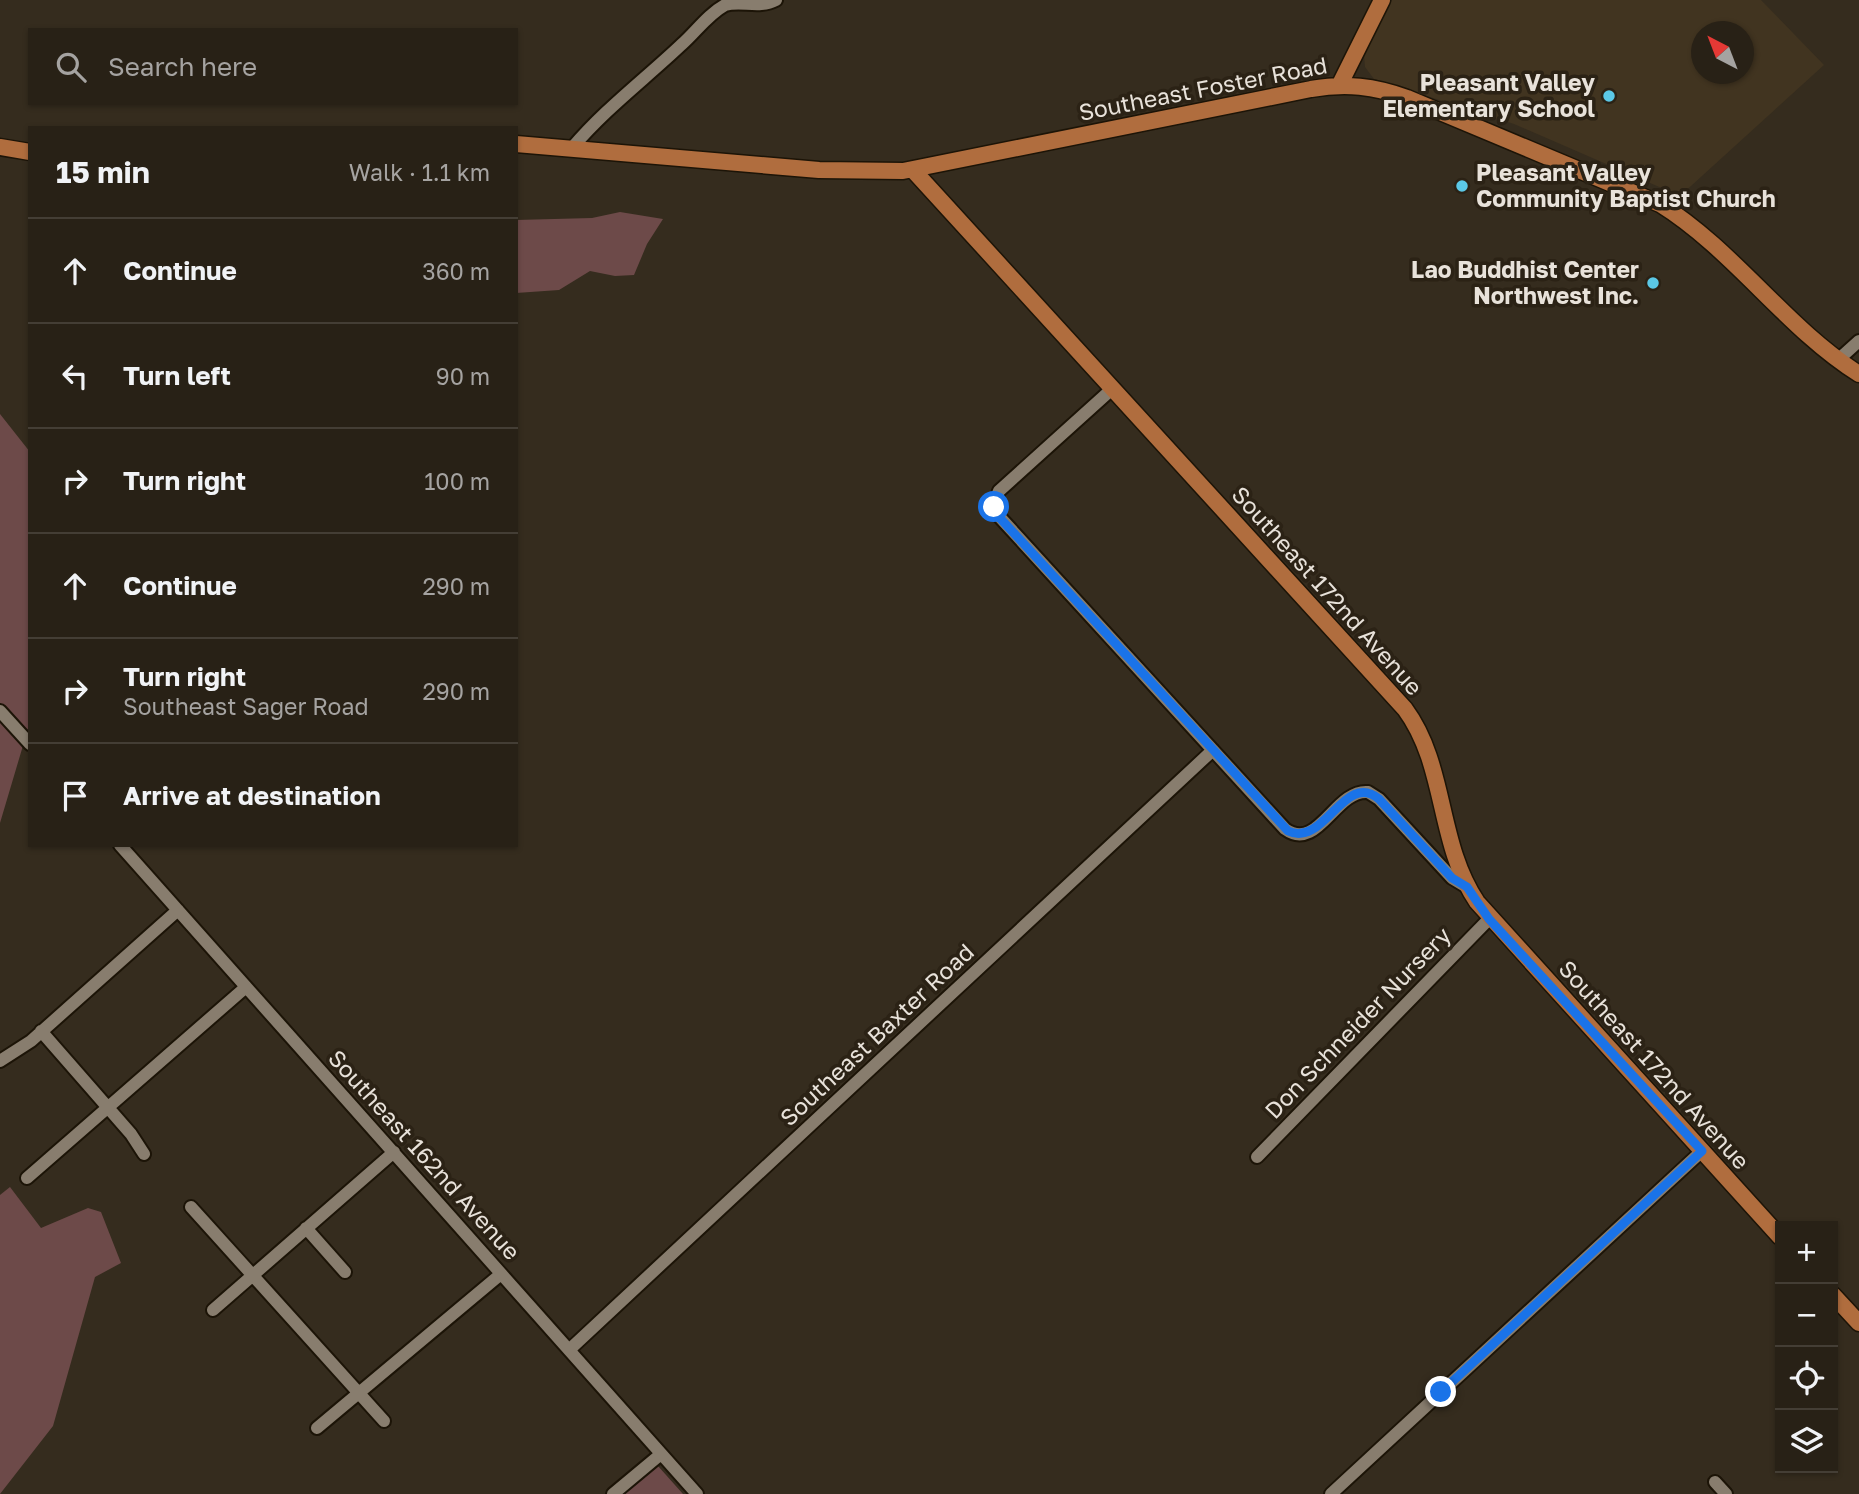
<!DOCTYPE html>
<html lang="en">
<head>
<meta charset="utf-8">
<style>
	:root { --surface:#282116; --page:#30291f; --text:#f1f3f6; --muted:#a5a3a1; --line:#443e35 }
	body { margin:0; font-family:"Golos Text",sans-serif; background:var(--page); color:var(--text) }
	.controls { position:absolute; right:21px; bottom:21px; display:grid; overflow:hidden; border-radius:0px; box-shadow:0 2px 5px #0004 }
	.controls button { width:63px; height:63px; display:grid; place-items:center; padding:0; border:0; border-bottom:2px solid var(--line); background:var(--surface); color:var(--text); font:35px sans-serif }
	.compass { position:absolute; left:1691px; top:21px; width:63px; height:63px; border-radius:50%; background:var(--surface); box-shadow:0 2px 5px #0004; rotate:318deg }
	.stop { position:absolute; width:21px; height:21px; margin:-16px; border:5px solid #1a73e8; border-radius:50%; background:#fff }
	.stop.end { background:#1a73e8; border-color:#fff; box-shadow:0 2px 7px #0008 }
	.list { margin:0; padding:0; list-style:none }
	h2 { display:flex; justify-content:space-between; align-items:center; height:91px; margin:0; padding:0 28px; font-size:30px }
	h2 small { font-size:23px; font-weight:400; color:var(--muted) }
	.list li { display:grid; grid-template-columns:46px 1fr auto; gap:21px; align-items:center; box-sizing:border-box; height:105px; padding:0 28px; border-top:2px solid var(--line) }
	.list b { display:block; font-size:26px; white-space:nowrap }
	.list p { margin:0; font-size:23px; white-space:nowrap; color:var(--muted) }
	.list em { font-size:23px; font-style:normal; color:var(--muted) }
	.icon { flex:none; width:38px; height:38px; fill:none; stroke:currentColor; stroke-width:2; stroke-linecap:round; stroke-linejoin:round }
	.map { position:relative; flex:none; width:1859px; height:1494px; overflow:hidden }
	.search { position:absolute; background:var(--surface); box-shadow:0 2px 5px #0004; left:28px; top:28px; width:490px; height:77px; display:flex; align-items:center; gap:18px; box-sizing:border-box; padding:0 24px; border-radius:0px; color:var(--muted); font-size:26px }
	.panel { position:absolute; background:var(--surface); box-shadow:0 2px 5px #0004; left:28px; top:126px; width:490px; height:721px; border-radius:0px }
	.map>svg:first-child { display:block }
	.built { fill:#413420; fill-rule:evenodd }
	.green { fill:#6d4a49 }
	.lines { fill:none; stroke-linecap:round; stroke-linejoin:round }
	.minor-casing { stroke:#1c1407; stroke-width:16 }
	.major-casing { stroke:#1c1407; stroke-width:19 }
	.minor { stroke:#887d6e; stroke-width:12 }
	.major { stroke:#b06d3e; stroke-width:16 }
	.route { stroke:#1a73e8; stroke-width:9 }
	.poi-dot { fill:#5bc8e6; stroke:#2b2215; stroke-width:2.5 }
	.labels { text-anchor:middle; stroke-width:7; stroke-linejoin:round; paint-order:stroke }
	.poi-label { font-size:23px; font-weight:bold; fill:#e8e2da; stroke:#2b2215; text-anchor:end }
	.street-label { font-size:23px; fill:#e8e2da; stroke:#2b2215 }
</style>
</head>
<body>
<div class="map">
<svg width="1859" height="1494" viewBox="0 0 1859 1494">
	<rect width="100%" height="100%" fill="#352c1e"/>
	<path class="built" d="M1392 0H1761L1824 65 1680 196 1514 124 1374 79 1365 67 1364 55ZM1702 32H1744V74H1702Z"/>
	<path class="green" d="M620 212 663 219 647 244 634 275 615 276 590 271 559 290 516 293V220L592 218Z
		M0 414 30 452V722L0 823Z
		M10 1187 41 1228 88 1208 101 1212 121 1263 95 1277 53 1426 0 1494V1195Z
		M658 1466 683 1494H624Z"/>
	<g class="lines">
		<g class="minor-casing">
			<path id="minor" d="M572 148C605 109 644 80 681 45 696 32 707 15 725 5 741 0 759 9 776 0
				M1839 359 1859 341
				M1112 389 999 491 994 504 997 514 1285 829C1318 853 1335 789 1368 792L1379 799 1452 878 1467 887
				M0 711 30 744
				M120 845 697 1494
				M41 1031 131 1134 144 1154
				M0 1061 31 1041 178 910
				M1257 1157 1489 919
				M27 1178 246 987
				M191 1207 384 1421
				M306 1228 345 1272
				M213 1310 394 1152
				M569 1350 1213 750
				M317 1428 501 1274
				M1715 1482 1726 1494
				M613 1494 661 1454
				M1331 1494 1702 1151"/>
		</g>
		<g class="major-casing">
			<path id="major" d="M1340 84 1382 0
				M516 144 819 170 903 171 1311 89C1346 83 1374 86 1407 98L1660 204C1734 250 1787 329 1859 374
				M0 147 30 152
				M913 170 1405 709C1447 766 1437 843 1477 902L1780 1237
				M1833 1295 1859 1323"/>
		</g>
		<use href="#minor" class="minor"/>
		<use href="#major" class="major"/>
	</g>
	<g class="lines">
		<path class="route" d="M994 507 999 517 1288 831C1325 848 1344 770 1379 799L1452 878 1467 887 1489 919 1702 1151 1441 1392"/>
	</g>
	<g class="poi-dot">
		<circle cx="1609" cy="96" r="7"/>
		<circle cx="1462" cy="186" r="7"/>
		<circle cx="1653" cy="283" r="7"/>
	</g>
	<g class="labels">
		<g class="poi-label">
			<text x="1595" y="91">Pleasant Valley<tspan x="1595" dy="26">Elementary School</tspan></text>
			<text x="1476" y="181" text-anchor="start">Pleasant Valley<tspan x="1476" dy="26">Community Baptist Church</tspan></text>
			<text x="1639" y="278">Lao Buddhist Center<tspan x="1639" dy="26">Northwest Inc.</tspan></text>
		</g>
		<g class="street-label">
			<text transform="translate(1203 89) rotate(-11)" y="8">Southeast Foster Road</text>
			<text transform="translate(1327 591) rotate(48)" y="8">Southeast 172nd Avenue</text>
			<text transform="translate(1358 1023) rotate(-46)" y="8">Don Schneider Nursery</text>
			<text transform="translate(877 1035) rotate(-43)" y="8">Southeast Baxter Road</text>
			<text transform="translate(1654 1065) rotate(48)" y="8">Southeast 172nd Avenue</text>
			<text transform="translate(424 1155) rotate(48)" y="8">Southeast 162nd Avenue</text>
		</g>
	</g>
</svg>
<div class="controls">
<button>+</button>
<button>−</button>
<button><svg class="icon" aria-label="locate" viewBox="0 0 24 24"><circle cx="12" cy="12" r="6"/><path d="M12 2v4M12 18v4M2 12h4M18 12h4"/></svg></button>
<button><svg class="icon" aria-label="layers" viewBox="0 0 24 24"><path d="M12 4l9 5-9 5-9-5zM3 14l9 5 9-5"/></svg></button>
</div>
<svg class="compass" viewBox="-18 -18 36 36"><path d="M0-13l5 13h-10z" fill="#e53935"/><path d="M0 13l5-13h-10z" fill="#a5a3a1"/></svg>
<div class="stop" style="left:994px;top:507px"></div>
<div class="stop end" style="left:1441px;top:1392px"></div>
<div class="search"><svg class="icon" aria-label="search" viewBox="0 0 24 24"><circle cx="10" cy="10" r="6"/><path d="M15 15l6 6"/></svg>Search here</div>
<section class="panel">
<h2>15 min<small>Walk · 1.1 km</small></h2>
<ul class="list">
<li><svg class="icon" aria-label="ahead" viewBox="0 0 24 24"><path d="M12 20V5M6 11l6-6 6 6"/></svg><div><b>Continue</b></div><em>360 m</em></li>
<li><svg class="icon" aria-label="left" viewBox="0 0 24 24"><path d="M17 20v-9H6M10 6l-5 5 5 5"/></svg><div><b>Turn left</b></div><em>90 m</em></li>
<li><svg class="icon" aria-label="right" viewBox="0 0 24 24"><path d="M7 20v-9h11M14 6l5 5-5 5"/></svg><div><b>Turn right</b></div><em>100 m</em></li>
<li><svg class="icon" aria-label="ahead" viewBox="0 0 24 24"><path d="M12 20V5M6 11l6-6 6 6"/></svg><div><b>Continue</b></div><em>290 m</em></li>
<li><svg class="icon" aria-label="right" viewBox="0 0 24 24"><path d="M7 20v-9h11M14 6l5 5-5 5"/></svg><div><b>Turn right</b><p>Southeast Sager Road</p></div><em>290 m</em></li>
<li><svg class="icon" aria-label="arrive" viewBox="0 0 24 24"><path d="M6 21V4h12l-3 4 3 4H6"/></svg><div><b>Arrive at destination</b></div></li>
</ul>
</section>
</div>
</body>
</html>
